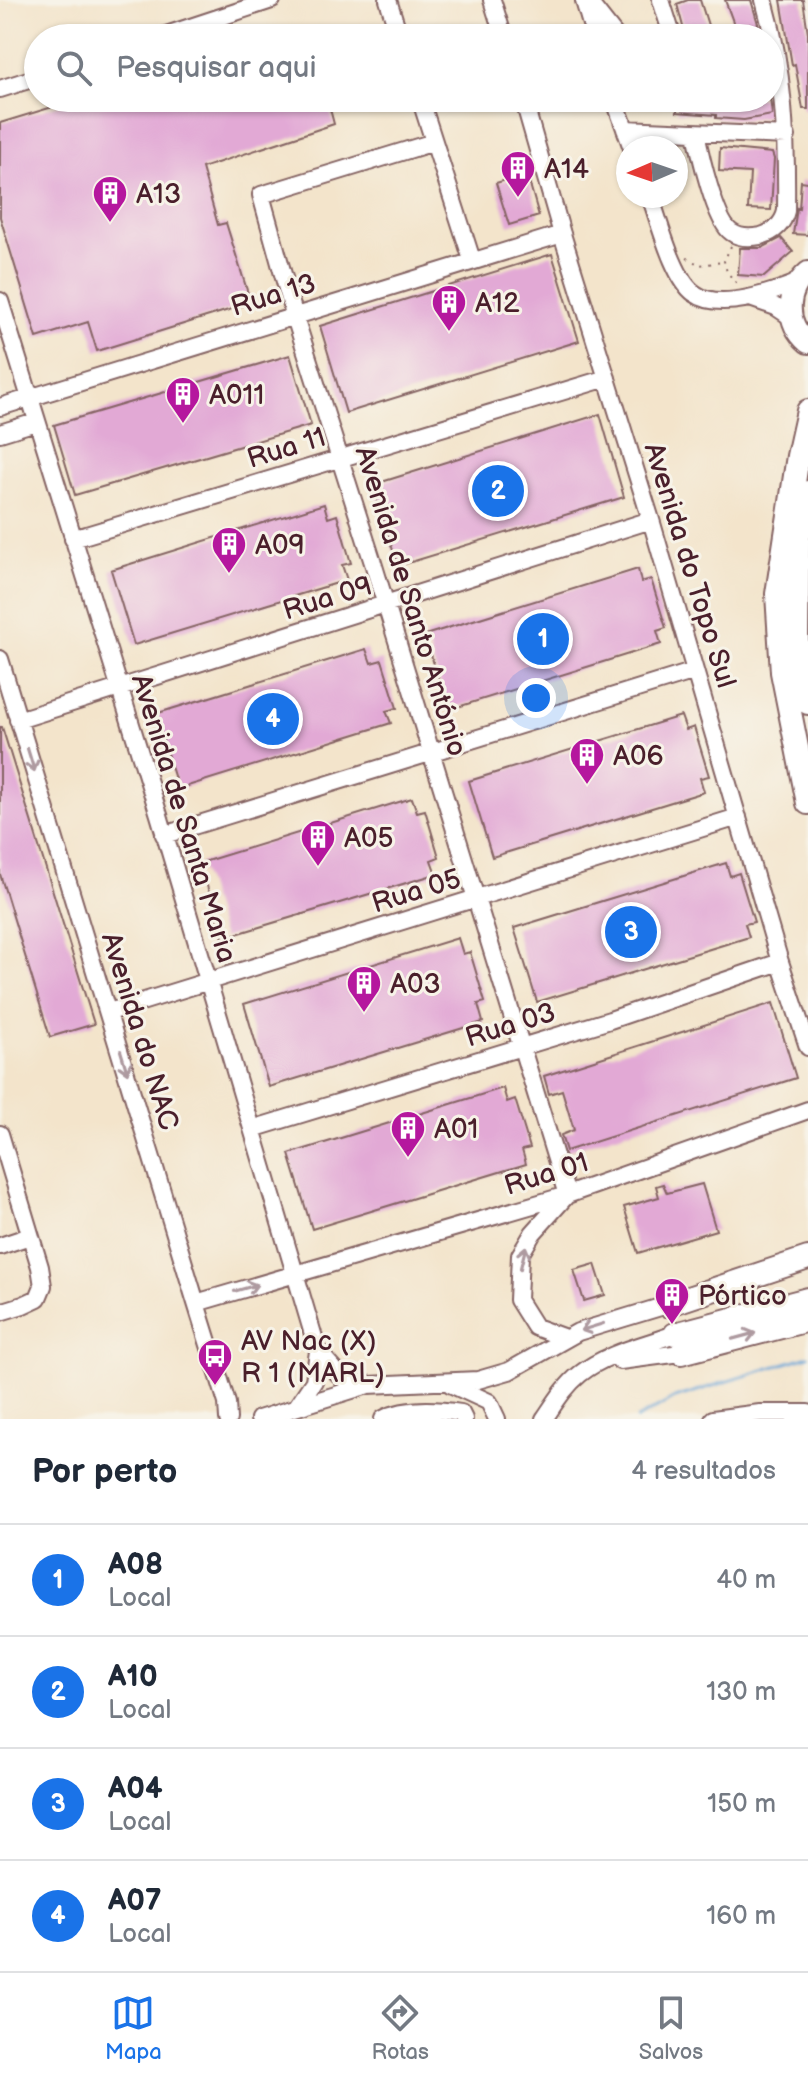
<!DOCTYPE html>
<html lang="pt">
<head>
<meta charset="utf-8">
<style>
	:root { --surface:#fff; --page:#f6f6f7; --text:#1f2937; --muted:#747a83; --line:#e0e1e3; --accent:#1a73e8 }
	body { margin:0; font-family:"Balsamiq Sans",sans-serif; background:var(--page); color:var(--text) }
	.compass { position:absolute; left:616px; top:136px; width:72px; height:72px; border-radius:50%; background:var(--surface); box-shadow:0 2px 6px #0004; rotate:268deg }
	.you { position:absolute; left:536px; top:698px; width:28px; height:28px; margin:-20px; border:6px solid #fff; border-radius:50%; background:#1a73e8; box-shadow:0 0 0 12px #1a73e833 }
	.badge { display:grid; place-items:center; width:52px; height:52px; border-radius:50%; background:var(--accent); color:#fff; font-size:26px; font-weight:700 }
	.pin { position:absolute; translate:-50% -50%; border:4px solid #fff; box-shadow:0 2px 8px #0006 }
	.list { margin:0; padding:0; list-style:none }
	h2 { display:flex; justify-content:space-between; align-items:center; height:104px; margin:0; padding:0 32px; font-size:34px }
	h2 small { font-size:26px; font-weight:400; color:var(--muted) }
	.list li { display:grid; grid-template-columns:52px 1fr auto; gap:24px; align-items:center; box-sizing:border-box; height:112px; padding:0 32px; border-top:2px solid var(--line) }
	.list b { display:block; font-size:30px; white-space:nowrap }
	.list p { margin:0; font-size:26px; white-space:nowrap; color:var(--muted) }
	.list em { font-size:26px; font-style:normal; color:var(--muted) }
	.icon { flex:none; width:44px; height:44px; fill:none; stroke:currentColor; stroke-width:2; stroke-linecap:round; stroke-linejoin:round }
	.map { position:relative; flex:none; width:808px; height:1419px; overflow:hidden }
	.search { position:absolute; background:var(--surface); box-shadow:0 2px 6px #0004; left:24px; right:24px; top:24px; height:88px; display:flex; align-items:center; gap:20px; box-sizing:border-box; padding:0 28px; border-radius:44px; color:var(--muted); font-size:30px }
	.sheet { height:552px; background:var(--surface) }
	nav { display:flex; justify-content:space-around; align-items:center; box-sizing:border-box; height:112px; border-top:2px solid var(--line); background:var(--surface); font-size:22px; color:var(--muted) }
	nav a { display:grid; justify-items:center; gap:4px }
	nav .on { color:var(--accent) }
	.map>svg:first-child { display:block }
	.lines { fill:none; stroke-linecap:round; stroke-linejoin:round }
	.stream { stroke:#63a2d5; stroke-width:3 }
	.building { fill:#e2a9d5 }
	.minor-casing { stroke:#856463; stroke-width:20 }
	.major-casing { stroke:#856463; stroke-width:24 }
	.highway-casing { stroke:#856463; stroke-width:26 }
	.path { stroke:#856463; stroke-width:2; stroke-dasharray:2 6; stroke-linecap:butt }
	.minor { stroke:#fff; stroke-width:16 }
	.major { stroke:#fff; stroke-width:20 }
	.highway { stroke:#fff; stroke-width:22 }
	.oneway { stroke:#ae9aa0 }
	.labels { text-anchor:middle; stroke-width:6; stroke-linejoin:round; paint-order:stroke }
	.poi-label { font-size:28px; fill:#4a1f2b; stroke:#f7f3e8; text-anchor:start }
	.street-label { font-size:28px; fill:#4a1f2b; stroke:#f7f3e8 }
</style>
</head>
<body>
<div class="map">
<svg width="808" height="1419" viewBox="0 0 808 1419">
	<rect width="100%" height="100%" fill="#f7f3e8"/>
	<filter id="ink" filterUnits="userSpaceOnUse"><feTurbulence type="fractalNoise" baseFrequency=".0125" numOctaves="2"/><feDisplacementMap in="SourceGraphic" scale="16" xChannelSelector="R" yChannelSelector="G"/><feConvolveMatrix kernelMatrix="1 2 1 2 8 2 1 2 1" color-interpolation-filters="sRGB"/></filter>
	<filter id="wash" filterUnits="userSpaceOnUse"><feTurbulence type="fractalNoise" baseFrequency=".006" numOctaves="4" result="noise"/><feDisplacementMap in="SourceGraphic" scale="32" xChannelSelector="R" yChannelSelector="G"/><feGaussianBlur stdDeviation="1.8" result="paint"/><feColorMatrix in="noise" values="0 0 0 0 0 0 0 0 0 0 0 0 0 0 0 0 0 1.4 0 .05"/><feComposite in="paint" operator="in"/></filter>
	<g filter="url(#wash)">
		<rect width="100%" height="100%" fill="#f3e4cb"/>
		<g class="lines">
			<path class="stream" d="M637 1419 675 1398 808 1356"/>
		</g>
		<g id="blocks">
			<path class="building" d="M688 0H700L712 38H686L677 4Z
				M725 0H751L761 34 756 36 757 38H739Z
				M781 0H803L808 33V109H803L795 64 792 65Z
				M82 98H327L334 124 202 168 218 225 226 223 251 303 97 351 88 322 37 338 0 217V123Z
				M678 98H770L772 115 744 120 716 118V115L677 112Z
				M720 148 772 153 774 159 771 210 748 209 750 173 719 171Z
				M527 174 539 216 509 225 496 183Z
				M801 181 808 182V235L793 234 797 208 799 209Z
				M781 238 793 252 764 277 738 275 740 248H762Z
				M552 254 579 341 346 413 320 326Z
				M290 355 311 425 75 495 54 425Z
				M600 414 624 497 398 566 372 485Z
				M324 504 328 518 337 515 351 563 342 565 347 580 134 645 111 570Z
				M638 569 641 582 651 579 666 628 657 631 661 644 448 710 425 635Z
				M366 649 371 663 382 660 397 708 386 711 391 723 178 789 155 714Z
				M681 716 686 730 694 727 709 776 700 778 704 792 492 857 469 781Z
				M0 727H2L94 1024 50 1037 0 874Z
				M412 798 417 812 425 810 439 857 431 860 436 874 223 938 200 863Z
				M726 863 730 876 739 873 754 922 745 924 749 937 537 1002 514 928Z
				M458 938 463 954 470 952 485 1002 478 1004 483 1022 269 1087 244 1004Z
				M773 1003 796 1078 566 1151 561 1135 574 1130 562 1090 549 1094 544 1076Z
				M503 1088 507 1102 515 1099 530 1148 522 1150 526 1164 312 1229 289 1154Z
				M663 1184 667 1193 702 1184 716 1230 638 1253 624 1207 659 1197 656 1186Z
				M595 1264 605 1295 584 1301 574 1270Z"/>
		</g>
	</g>
	<g filter="url(#ink)">
		<use href="#blocks" fill-opacity="0" stroke="#856463" stroke-width="2"/>
		<g class="lines">
			<g class="minor-casing">
				<path id="minor" d="M388 0 400 38
					M492 0 504 38
					M587 0 617 38
					M661 0 673 38
					M584 1 595 38
					M157 38 272 0
					M0 89 38 77
					M420 98 472 260
					M523 98 562 234 651 520 780 962 808 1047
					M614 98 632 148
					M625 129 787 136
					M696 133C700 153 715 221 731 232 739 238 751 238 761 236 774 232 783 224 786 211 787 138 784 71 764 0
					M434 142 261 195 294 314 374 566 567 1195 533 1233 520 1255 518 1300 535 1327 565 1338
					M650 196C659 220 673 278 694 293 719 312 771 293 797 283
					M750 298 776 307 791 317
					M0 301 159 815 318 1351 341 1377 368 1385
					M0 407 562 234
					M0 433 36 422
					M73 539 607 378
					M0 659 196 1303 227 1403 228 1419
					M18 720 651 520
					M164 835 695 671
					M109 1012 738 817
					M252 1129 610 1020 780 962
					M0 1134 40 1267 43 1286 38 1298 23 1305 0 1312
					M0 1246 30 1236
					M196 1303 567 1195 808 1110
					M620 1361 681 1353
					M450 1384 489 1402 497 1419
					M297 1406 314 1381 318 1351
					M259 1419 368 1385 478 1380 509 1371 578 1332 667 1305
					M383 1419C405 1407 436 1409 461 1413L464 1419
					M544 1419C555 1403 565 1386 580 1374 606 1353 645 1345 675 1334
					M713 1419 760 1413H808"/>
			</g>
			<g class="major-casing">
				<path id="major" d="M808 272C785 292 785 323 808 343"/>
			</g>
			<g class="highway-casing">
				<path id="highway" d="M808 411 798 456 777 594 782 672 808 803
					M808 492 798 540 797 640 808 703
					M667 1305 808 1258
					M675 1334 808 1299
					M681 1353 808 1320"/>
			</g>
			<path class="path" d="M731 246 724 261 727 272 738 285
				M687 258 700 265 723 262"/>
			<use href="#minor" class="minor"/>
			<use href="#major" class="major"/>
			<use href="#highway" class="highway"/>
		</g>
		<defs><path id="oneway-shaft" d="M-6 0H5M1.5-3L5.5 0L1.5 3" fill="none" stroke-width="1.6" stroke-linecap="round" stroke-linejoin="round" transform="scale(2)"/></defs>
		<g class="oneway">
			<use href="#oneway-shaft" transform="translate(31 760) rotate(73)"/>
			<use href="#oneway-shaft" transform="translate(124 1062) rotate(73)"/>
			<use href="#oneway-shaft" transform="translate(523 1258) rotate(-76)"/>
			<use href="#oneway-shaft" transform="translate(246 1288) rotate(-16)"/>
			<use href="#oneway-shaft" transform="translate(592 1327) rotate(163)"/>
			<use href="#oneway-shaft" transform="translate(744 1336) rotate(-15)"/>
		</g>
	</g>
	<defs>
		<g id="building-pin" transform="scale(1.8)"><path d="M0 17L-7.5 6A9.5 9.5 0 1 1 7.5 6Z" fill="#b5179e" stroke="#f7f3e8"/><path d="M-4-6H4V6H1V3H-1V6H-4ZM-2.5-4.3h1.7v1.8h-1.7ZM.8-4.3h1.7v1.8H.8ZM-2.5-1h1.7V.8h-1.7ZM.8-1h1.7V.8H.8Z" fill="#fff"/></g>
		<g id="bus-pin" transform="scale(1.8)"><path d="M0 17L-7.5 6A9.5 9.5 0 1 1 7.5 6Z" fill="#b5179e" stroke="#f7f3e8"/><path d="M-5-6H5V4H4V6H2V4H-2V6H-4V4H-5ZM-3.5-4V0h7V-4ZM-3.5 1.2v1.5H-2V1.2ZM2 1.2v1.5H3.5V1.2Z" fill="#fff"/></g>
	</defs>
	<g fill-rule="evenodd">
		<use href="#building-pin" x="518" y="168"/>
		<use href="#building-pin" x="110" y="193"/>
		<use href="#building-pin" x="449" y="302"/>
		<use href="#building-pin" x="183" y="394"/>
		<use href="#building-pin" x="229" y="544"/>
		<use href="#building-pin" x="587" y="755"/>
		<use href="#building-pin" x="318" y="837"/>
		<use href="#building-pin" x="364" y="983"/>
		<use href="#building-pin" x="408" y="1128"/>
		<use href="#building-pin" x="672" y="1295"/>
		<use href="#bus-pin" x="215" y="1356"/>
	</g>
	<g class="labels">
		<g class="poi-label">
			<text x="544" y="178">A14</text>
			<text x="136" y="203">A13</text>
			<text x="475" y="312">A12</text>
			<text x="209" y="404">A011</text>
			<text x="255" y="554">A09</text>
			<text x="613" y="765">A06</text>
			<text x="344" y="847">A05</text>
			<text x="390" y="993">A03</text>
			<text x="434" y="1138">A01</text>
			<text x="698" y="1305">Pórtico</text>
			<text x="241" y="1350">AV Nac (X)<tspan x="241" dy="32">R 1 (MARL)</tspan></text>
		</g>
		<g class="street-label">
			<text transform="translate(273 294) rotate(-17)" y="10">Rua 13</text>
			<text transform="translate(286 447) rotate(-17)" y="10">Rua 11</text>
			<text transform="translate(691 565) rotate(73)" y="10">Avenida do Topo Sul</text>
			<text transform="translate(327 597) rotate(-17)" y="10">Rua 09</text>
			<text transform="translate(412 601) rotate(73)" y="10">Avenida de Santo António</text>
			<text transform="translate(185 818) rotate(73)" y="10">Avenida de Santa Maria</text>
			<text transform="translate(416 890) rotate(-17)" y="10">Rua 05</text>
			<text transform="translate(510 1024) rotate(-17)" y="10">Rua 03</text>
			<text transform="translate(141 1031) rotate(73)" y="10">Avenida do NAC</text>
			<text transform="translate(546 1173) rotate(-17)" y="10">Rua 01</text>
		</g>
	</g>
</svg>
<svg class="compass" viewBox="-18 -18 36 36"><path d="M0-13l5 13h-10z" fill="#e53935"/><path d="M0 13l5-13h-10z" fill="#747a83"/></svg>
<div class="you"></div>
<div class="pin badge" style="left:543px;top:639px">1</div>
<div class="pin badge" style="left:498px;top:491px">2</div>
<div class="pin badge" style="left:631px;top:932px">3</div>
<div class="pin badge" style="left:273px;top:719px">4</div>
<div class="search"><svg class="icon" aria-label="search" viewBox="0 0 24 24"><circle cx="10" cy="10" r="6"/><path d="M15 15l6 6"/></svg>Pesquisar aqui</div>
</div>
<section class="sheet">
<h2>Por perto<small>4 resultados</small></h2>
<ul class="list">
<li><span class="badge">1</span><div><b>A08</b><p>Local</p></div><em>40 m</em></li>
<li><span class="badge">2</span><div><b>A10</b><p>Local</p></div><em>130 m</em></li>
<li><span class="badge">3</span><div><b>A04</b><p>Local</p></div><em>150 m</em></li>
<li><span class="badge">4</span><div><b>A07</b><p>Local</p></div><em>160 m</em></li>
</ul>
</section>
<nav>
<a class="on"><svg class="icon" aria-label="map" viewBox="0 0 24 24"><path d="M3 6l6-2 6 2 6-2v14l-6 2-6-2-6 2zM9 4v14M15 6v14"/></svg>Mapa</a>
<a><svg class="icon" aria-label="directions" viewBox="0 0 24 24"><path d="M12 3l9 9-9 9-9-9zM9 14v-3h6M13 9l2 2-2 2"/></svg>Rotas</a>
<a><svg class="icon" aria-label="saved" viewBox="0 0 24 24"><path d="M7 4h10v16l-5-4-5 4z"/></svg>Salvos</a>
</nav>
</body>
</html>
